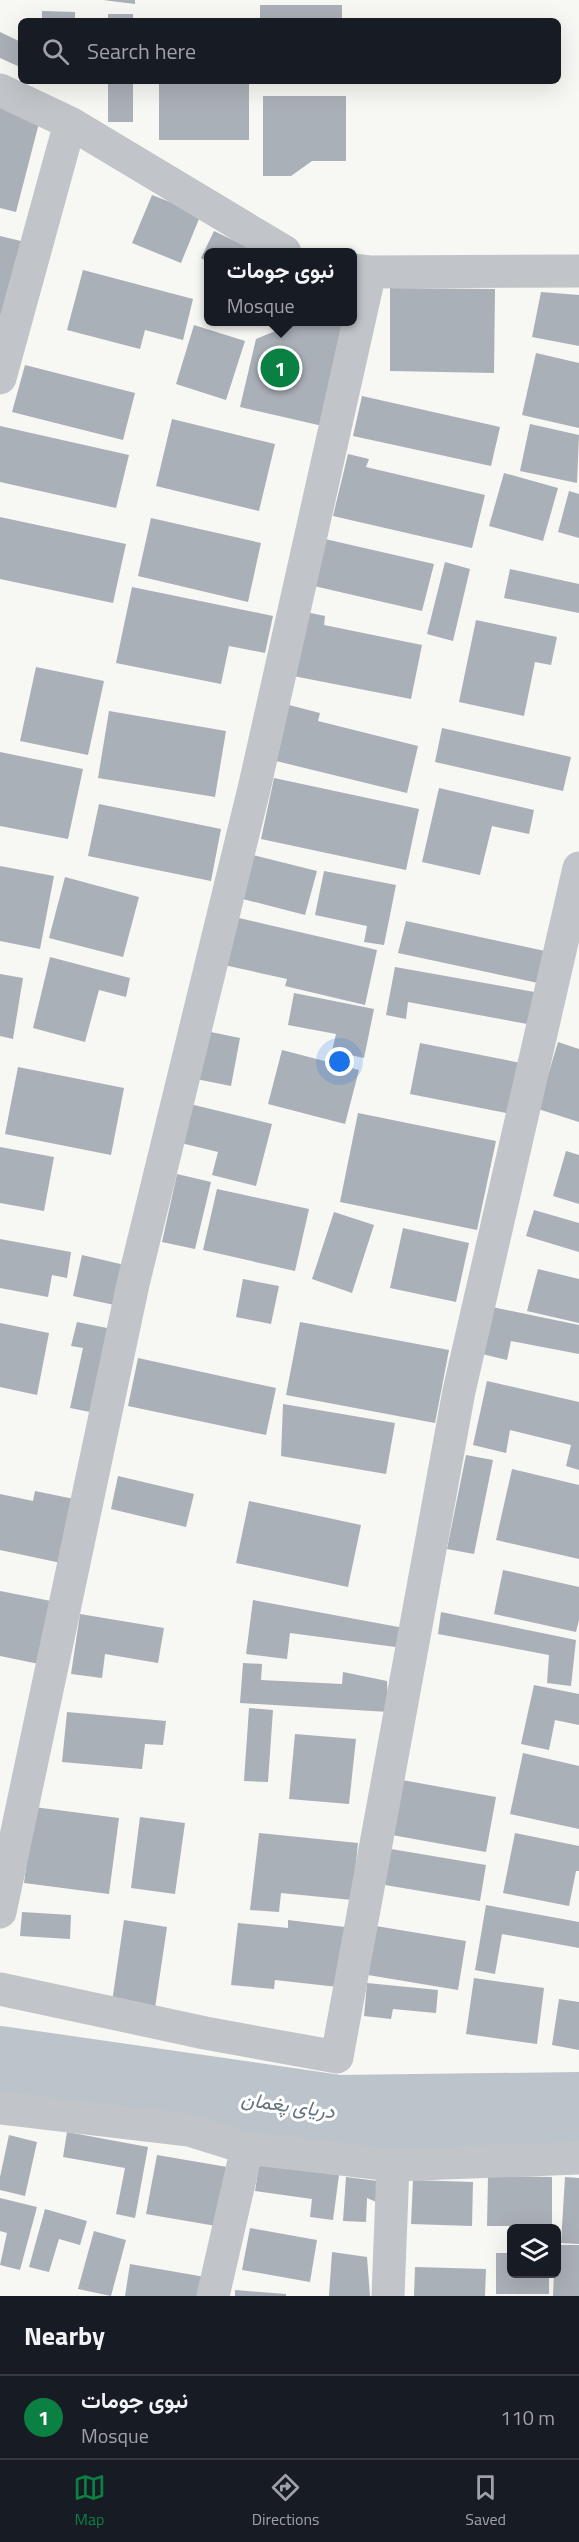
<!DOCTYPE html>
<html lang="en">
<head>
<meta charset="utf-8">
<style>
	:root { --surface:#171b24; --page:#20242c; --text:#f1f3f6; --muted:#9ea1a6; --line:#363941; --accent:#0b8043 }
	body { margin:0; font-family:"Titillium Web",Vazirmatn,sans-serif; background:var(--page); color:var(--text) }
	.controls { position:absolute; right:18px; bottom:18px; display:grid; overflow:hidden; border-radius:9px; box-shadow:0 6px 24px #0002 }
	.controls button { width:54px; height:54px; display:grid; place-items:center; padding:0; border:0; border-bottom:2px solid var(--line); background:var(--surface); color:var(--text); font:30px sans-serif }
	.you { position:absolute; left:340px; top:1062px; width:21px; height:21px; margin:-15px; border:4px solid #fff; border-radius:50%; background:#1a73e8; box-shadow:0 0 0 9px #1a73e833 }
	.badge { display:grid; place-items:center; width:39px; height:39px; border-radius:50%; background:var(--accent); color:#fff; font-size:20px; font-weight:700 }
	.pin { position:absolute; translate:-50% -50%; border:3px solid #fff; box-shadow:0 2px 6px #0006 }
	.popup { position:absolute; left:204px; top:248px; width:153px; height:78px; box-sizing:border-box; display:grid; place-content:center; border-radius:9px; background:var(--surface); filter:drop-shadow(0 2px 4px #0005); font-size:20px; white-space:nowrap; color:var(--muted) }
	.popup b { font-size:22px; color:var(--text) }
	.popup::after { content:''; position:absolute; left:50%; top:100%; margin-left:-12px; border:12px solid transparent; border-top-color:var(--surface) }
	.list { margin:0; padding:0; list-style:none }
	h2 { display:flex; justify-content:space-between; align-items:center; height:78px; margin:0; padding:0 24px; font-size:26px }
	h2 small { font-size:20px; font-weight:400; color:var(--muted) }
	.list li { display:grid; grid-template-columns:39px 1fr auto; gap:18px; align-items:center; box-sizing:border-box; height:84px; padding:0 24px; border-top:2px solid var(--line) }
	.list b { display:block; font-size:22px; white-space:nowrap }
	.list p { margin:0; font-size:20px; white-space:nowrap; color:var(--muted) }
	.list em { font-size:20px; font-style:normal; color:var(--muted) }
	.icon { flex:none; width:33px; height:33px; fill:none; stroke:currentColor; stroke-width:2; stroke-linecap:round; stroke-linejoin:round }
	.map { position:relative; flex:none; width:579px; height:2296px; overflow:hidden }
	.search { position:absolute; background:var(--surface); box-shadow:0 6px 24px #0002; left:18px; right:18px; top:18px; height:66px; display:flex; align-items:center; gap:15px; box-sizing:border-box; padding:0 21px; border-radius:9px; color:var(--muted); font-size:22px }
	.sheet { height:162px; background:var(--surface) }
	nav { display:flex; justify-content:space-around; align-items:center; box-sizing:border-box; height:84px; border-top:2px solid var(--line); background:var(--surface); font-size:16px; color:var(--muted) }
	nav a { display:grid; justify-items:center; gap:3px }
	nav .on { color:var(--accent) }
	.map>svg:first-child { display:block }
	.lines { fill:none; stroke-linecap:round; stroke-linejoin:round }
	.river { stroke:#bbc4ca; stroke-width:76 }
	.building { fill:#aab0b7 }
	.street { stroke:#c1c4c8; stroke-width:33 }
	.labels { text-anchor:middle; stroke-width:6; stroke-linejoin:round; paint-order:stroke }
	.water-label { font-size:20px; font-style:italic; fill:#637480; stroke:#fff }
</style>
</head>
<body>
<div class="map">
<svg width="579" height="2296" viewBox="0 0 579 2296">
	<rect width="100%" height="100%" fill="#f7f7f4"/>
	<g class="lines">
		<path class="river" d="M0 2064 339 2113 579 2110"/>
	</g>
	<path class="building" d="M103 0H135V4Z
		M260 5H342V21H260Z
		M42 11 75 12V21H42Z
		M108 14H133V21H108Z
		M0 32 21 42 20 67 0 58Z
		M108 81H133V122H108Z
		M159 81H249V140H159Z
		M263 96H346V161H312L291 176H263Z
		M0 106 39 123 16 212 0 208Z
		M152 195 201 214 181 263 132 243Z
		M214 231 258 252H208V262L201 258Z
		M0 236 21 241 0 319Z
		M83 270 193 299 183 340 145 330 140 349 67 330Z
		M390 288 495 289 494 373 390 371Z
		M541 292 579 295V346L532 337Z
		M297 322 318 325 319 322H352L327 427 240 407 256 339Z
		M194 325 245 341 226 400 176 384Z
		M536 353 579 363V428L522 415Z
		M25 365 135 393 123 440 12 412Z
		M362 396 500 427 491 466 353 436Z
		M172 419 275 444 259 511 156 486Z
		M530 424 579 435 577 483 520 471Z
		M0 426 129 455 116 508 0 482Z
		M348 454 369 459 366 467 485 495 472 548 333 516Z
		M504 473 558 488 543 541 489 526Z
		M569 491 579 494V538L558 532Z
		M0 517 126 544 113 603 0 579Z
		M151 518 261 543 248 602 138 576Z
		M325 539 434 564 422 611 314 586Z
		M445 562 470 569 453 641 427 634Z
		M510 569 579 584V613L504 598Z
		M132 587 273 616 265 653 229 646 221 684 116 663Z
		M301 611 325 616 324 625 422 645 411 699 288 675Z
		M476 620 557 637 551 665 535 662 524 716 459 702Z
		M36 667 104 681 88 755 20 741Z
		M285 704 320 713 318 721 418 746 407 793 272 760Z
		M109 711 226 731 215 797 98 778Z
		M442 728 571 757 563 791 435 762Z
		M0 752 83 769 68 839 0 826Z
		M274 778 419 809 406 870 261 839Z
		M439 788 534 810 529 834 492 826 480 875 422 862Z
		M99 804 221 829 211 881 88 856Z
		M249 854 317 871 305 915 239 898Z
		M0 866 54 876 40 949 0 941Z
		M324 871 396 885 384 945 364 942 367 926 315 915Z
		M65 877 139 897 123 957 49 938Z
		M235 917 377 950 365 1005 285 986 287 979 224 965Z
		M406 921 545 951 538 983 398 953Z
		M50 957 130 978 126 997 99 990 85 1042 33 1028Z
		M395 967 540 993 533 1025 408 1002 406 1019 386 1015Z
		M0 974 23 978 13 1039 0 1036Z
		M294 993 374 1009 364 1058 332 1051 336 1034 288 1025Z
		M206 1031 240 1038 231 1086 196 1079Z
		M558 1042 579 1049V1122L538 1109Z
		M420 1043 521 1063 511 1114 410 1094Z
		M282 1050 359 1070 345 1124 268 1104Z
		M18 1067 124 1088 111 1155 5 1134Z
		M190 1104 272 1124 256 1186 212 1175 218 1152 181 1143Z
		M358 1113 496 1141 477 1230 340 1202Z
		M0 1147 54 1157 44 1211 0 1203Z
		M566 1151 579 1155V1204L553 1196Z
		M177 1174 211 1182 195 1249 162 1242Z
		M217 1189 309 1209 295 1271 203 1250Z
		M534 1210 579 1223V1252L526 1236Z
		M334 1212 374 1225 352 1293 312 1279Z
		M403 1228 469 1243 456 1302 390 1288Z
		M0 1239 71 1252 67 1278 52 1275 48 1297 0 1288Z
		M82 1255 129 1266 119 1306 73 1296Z
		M538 1269 579 1279V1323L527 1311Z
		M243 1279 279 1286 271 1324 236 1317Z
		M492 1307 579 1325V1354L511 1341 507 1360 482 1354Z
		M77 1322 112 1329 95 1413 70 1408 83 1348 71 1346Z
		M300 1322 449 1350 435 1423 286 1395Z
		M0 1323 49 1333 37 1395 0 1387Z
		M138 1358 276 1388 266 1435 128 1406Z
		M487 1381 579 1402V1470L566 1466 571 1445 510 1430 506 1453 473 1445Z
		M283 1404 395 1423 386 1474 281 1456Z
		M466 1455 493 1460 474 1554 447 1549Z
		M512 1469 579 1485V1559L496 1540Z
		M118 1476 194 1494 186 1527 111 1509Z
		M35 1491 74 1499 61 1563 0 1550V1494L33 1501Z
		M249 1501 361 1525 348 1587 236 1563Z
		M503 1570 579 1587V1620L576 1632 494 1614Z
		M0 1591 51 1601 39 1664 0 1656Z
		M253 1600 404 1628 403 1648 290 1633 287 1659 246 1654Z
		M441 1612 576 1640 571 1686 547 1683 549 1655 438 1634Z
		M80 1614 164 1628 158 1663 105 1654 102 1678 71 1674Z
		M243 1663 262 1664 261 1680 342 1684 343 1672 387 1681 388 1712 240 1703Z
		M534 1685 579 1694V1725L555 1720 549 1750 521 1744Z
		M249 1708 273 1710 268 1782 244 1781Z
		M67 1712 166 1721 163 1745 145 1744 142 1769 62 1762Z
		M295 1734 356 1739 349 1804 289 1799Z
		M523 1753 579 1766V1829L510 1814Z
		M402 1780 496 1797 486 1852 392 1835Z
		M34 1807 119 1818 109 1894 24 1883Z
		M140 1817 185 1823 175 1894 131 1888Z
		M259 1833 358 1843 352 1900 281 1893 279 1912 250 1910Z
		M515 1833 579 1846V1871H576L569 1906 503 1893Z
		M385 1848 486 1865 480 1901 379 1884Z
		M486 1905 579 1922V1948L502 1934 495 1974 475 1970Z
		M22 1912 71 1915 70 1939 20 1936Z
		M124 1920 167 1927 155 2008 112 2002Z
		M288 1920 345 1927 338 1987 275 1980 274 1989 231 1985 238 1923 288 1928Z
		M364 1924 466 1941 458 1990 356 1973Z
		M474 1978 544 1988 537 2044 466 2034Z
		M367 1983 438 1990 436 2013 393 2009 391 2019 364 2016Z
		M559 1999 579 2002V2050L552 2045Z
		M67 2132 148 2147 135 2218 116 2214 125 2168 63 2157Z
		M9 2135 37 2142 25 2196 0 2190V2177Z
		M157 2155 233 2168 222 2227 146 2214Z
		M259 2165 339 2175 333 2220 310 2217 312 2199 255 2191Z
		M488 2176 552 2177V2226H487Z
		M346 2177 378 2181 381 2204 367 2198 366 2222 343 2221Z
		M565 2177 579 2178V2244L561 2243Z
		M413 2180 473 2182 472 2226 411 2224Z
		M0 2198 37 2207 20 2270 0 2265 7 2233 0 2231Z
		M45 2209 87 2221 80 2245 59 2239 49 2272 29 2267Z
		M250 2228 317 2240 310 2282 242 2270Z
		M94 2231 126 2240 111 2296 78 2289Z
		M556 2245H579V2296H553L554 2274H556Z
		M332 2252 367 2257 370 2296H329Z
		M496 2253H512V2274H549V2294H496Z
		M130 2264 205 2277 201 2296H125Z
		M415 2267 486 2269 485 2296H414Z
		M235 2290 286 2294V2296H235Z"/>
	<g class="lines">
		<path class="street" d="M0 90 70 123 285 252
			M352 270 370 272 579 271
			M0 378 70 123
			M0 1912 133 1284 254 789 370 272
			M0 1989 205 2033 337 2057 459 1391 579 868
			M0 2108 189 2130 247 2148 393 2165 579 2158
			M213 2296 247 2148
			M388 2296 393 2165"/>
	</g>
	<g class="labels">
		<g class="water-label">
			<text transform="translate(288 2105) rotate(8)" y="7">دریای پغمان</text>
		</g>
	</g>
</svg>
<div class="controls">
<button><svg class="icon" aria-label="layers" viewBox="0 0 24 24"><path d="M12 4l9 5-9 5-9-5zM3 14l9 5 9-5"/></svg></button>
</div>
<div class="you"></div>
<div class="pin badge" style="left:280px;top:368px">1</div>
<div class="popup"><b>نبوی جومات</b>Mosque</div>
<div class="search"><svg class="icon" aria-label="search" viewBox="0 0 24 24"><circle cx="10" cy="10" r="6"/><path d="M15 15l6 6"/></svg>Search here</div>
</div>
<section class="sheet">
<h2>Nearby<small></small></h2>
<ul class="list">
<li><span class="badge">1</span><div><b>نبوی جومات</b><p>Mosque</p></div><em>110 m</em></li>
</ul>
</section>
<nav>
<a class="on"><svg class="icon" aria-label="map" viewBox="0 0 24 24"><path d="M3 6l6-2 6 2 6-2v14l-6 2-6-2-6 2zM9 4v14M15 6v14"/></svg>Map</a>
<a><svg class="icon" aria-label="directions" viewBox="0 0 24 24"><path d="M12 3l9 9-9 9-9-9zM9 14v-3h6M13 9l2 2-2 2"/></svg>Directions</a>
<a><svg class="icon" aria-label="saved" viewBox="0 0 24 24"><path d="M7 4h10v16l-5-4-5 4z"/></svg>Saved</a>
</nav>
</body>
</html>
